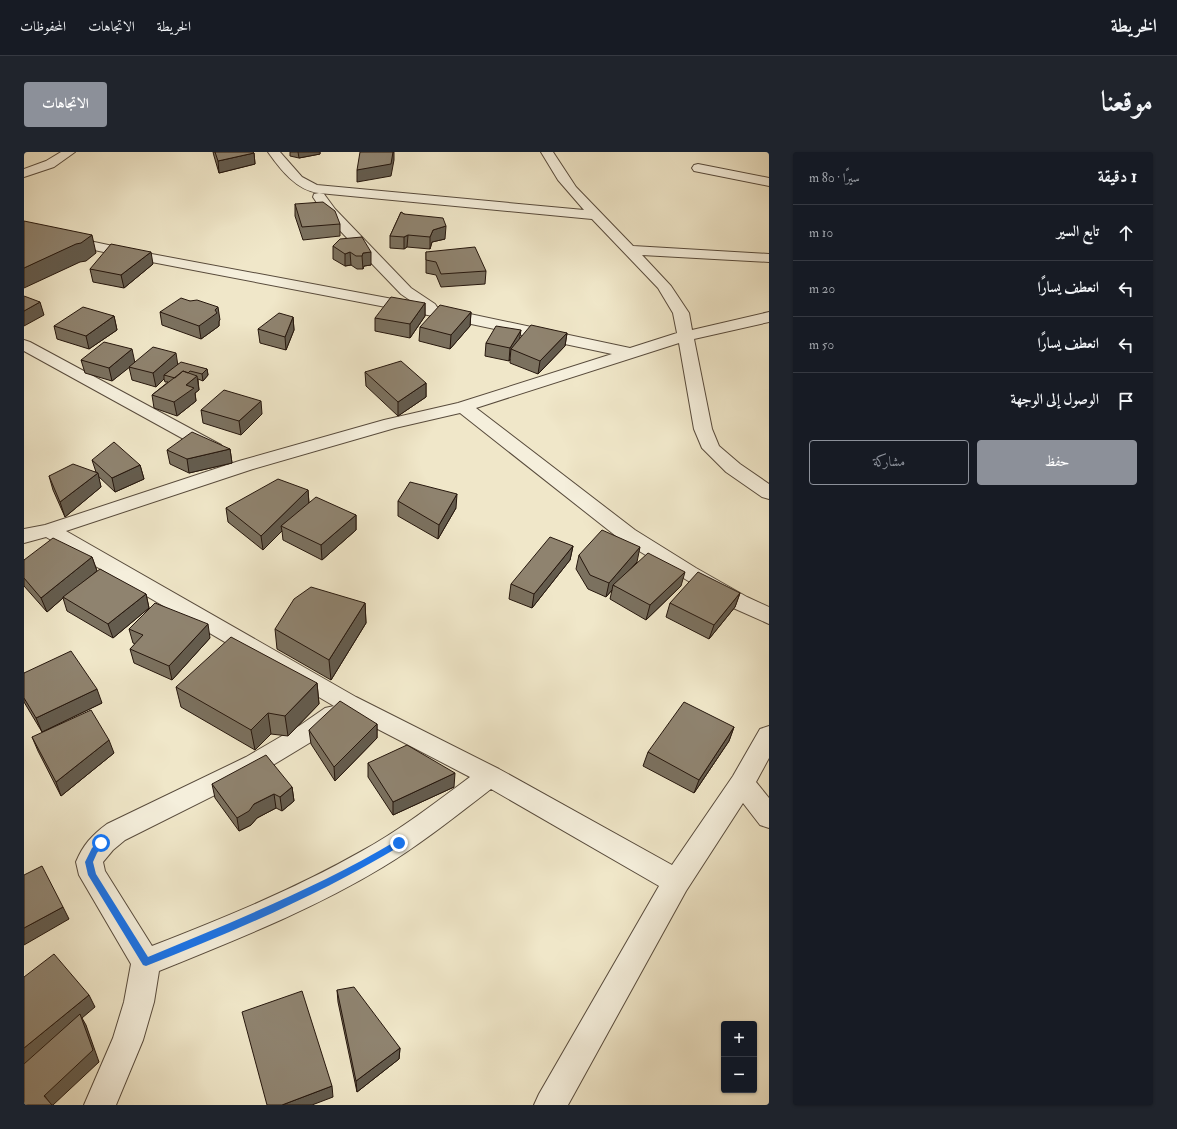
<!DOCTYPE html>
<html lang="ar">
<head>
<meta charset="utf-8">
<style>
	:root { --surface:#171b24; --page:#20242c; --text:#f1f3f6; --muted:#9ea1a6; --line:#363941; --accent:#8c9099 }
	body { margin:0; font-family:"IM FELL Double Pica",Amiri,serif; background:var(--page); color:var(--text); direction:rtl }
	.controls { position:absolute; right:12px; bottom:12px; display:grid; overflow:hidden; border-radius:4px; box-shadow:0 1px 3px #0004 }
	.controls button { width:36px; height:36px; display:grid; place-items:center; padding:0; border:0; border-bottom:1px solid var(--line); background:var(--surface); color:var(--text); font:20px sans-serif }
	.stop { position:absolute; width:12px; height:12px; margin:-9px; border:3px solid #1a73e8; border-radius:50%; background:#fff }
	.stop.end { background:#1a73e8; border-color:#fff; box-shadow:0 1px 4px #0008 }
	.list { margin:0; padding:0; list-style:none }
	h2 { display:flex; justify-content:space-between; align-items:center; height:52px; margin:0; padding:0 16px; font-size:17px }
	h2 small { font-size:13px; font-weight:400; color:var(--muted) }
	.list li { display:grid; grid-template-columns:26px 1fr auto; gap:12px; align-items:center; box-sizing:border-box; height:56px; padding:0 16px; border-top:1px solid var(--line) }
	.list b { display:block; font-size:15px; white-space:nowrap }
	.list em { font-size:13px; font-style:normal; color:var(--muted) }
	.actions { display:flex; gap:8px; padding:12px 16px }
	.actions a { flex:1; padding:9px 0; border:1px solid var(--accent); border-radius:4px; text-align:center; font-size:14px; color:var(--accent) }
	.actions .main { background:var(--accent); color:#fff }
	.icon { flex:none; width:22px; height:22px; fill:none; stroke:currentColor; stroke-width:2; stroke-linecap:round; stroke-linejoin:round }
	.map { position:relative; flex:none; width:745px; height:953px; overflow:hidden; direction:ltr; border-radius:4px }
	header { display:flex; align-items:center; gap:24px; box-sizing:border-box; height:56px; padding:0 20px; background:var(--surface); border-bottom:1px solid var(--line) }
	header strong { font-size:19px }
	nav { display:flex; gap:22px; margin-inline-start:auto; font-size:14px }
	.intro { display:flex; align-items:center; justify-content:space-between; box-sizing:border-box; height:96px; padding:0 24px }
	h1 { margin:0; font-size:28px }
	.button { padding:10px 18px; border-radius:4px; background:var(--accent); color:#fff; font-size:14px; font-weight:700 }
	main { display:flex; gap:24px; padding:0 24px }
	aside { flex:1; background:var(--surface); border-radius:4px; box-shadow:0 1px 3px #0004 }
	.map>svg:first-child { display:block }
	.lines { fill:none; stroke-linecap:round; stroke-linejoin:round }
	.minor-casing { stroke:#584b3c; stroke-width:2 }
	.minor { fill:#f5efdc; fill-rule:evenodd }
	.wall { fill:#7b715f; stroke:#26170d }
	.shaded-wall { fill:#645c4e; stroke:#26170d }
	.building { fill:#8f836f; stroke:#26170d }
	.route { fill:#1a73e8 }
</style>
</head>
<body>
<header>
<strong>الخريطة</strong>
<nav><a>الخريطة</a><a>الاتجاهات</a><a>المحفوظات</a></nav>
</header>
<div class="intro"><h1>موقعنا</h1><a class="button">الاتجاهات</a></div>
<main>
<aside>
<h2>1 دقيقة<small>سيرًا · 80 m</small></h2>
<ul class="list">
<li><svg class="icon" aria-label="ahead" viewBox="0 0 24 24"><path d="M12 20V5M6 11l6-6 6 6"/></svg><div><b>تابع السير</b></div><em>10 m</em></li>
<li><svg class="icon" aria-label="left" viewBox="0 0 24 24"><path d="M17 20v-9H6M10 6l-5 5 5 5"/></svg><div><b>انعطف يسارًا</b></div><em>20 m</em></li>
<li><svg class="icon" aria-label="left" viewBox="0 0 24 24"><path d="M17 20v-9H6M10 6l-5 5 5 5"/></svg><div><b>انعطف يسارًا</b></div><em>50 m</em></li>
<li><svg class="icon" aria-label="arrive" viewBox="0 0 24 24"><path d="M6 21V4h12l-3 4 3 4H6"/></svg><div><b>الوصول إلى الوجهة</b></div></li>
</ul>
<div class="actions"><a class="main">حفظ</a><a>مشاركة</a></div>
</aside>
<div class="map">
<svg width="745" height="953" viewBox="0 0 745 953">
	<rect width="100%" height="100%" fill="#f0e7c9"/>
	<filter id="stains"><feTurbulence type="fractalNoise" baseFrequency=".005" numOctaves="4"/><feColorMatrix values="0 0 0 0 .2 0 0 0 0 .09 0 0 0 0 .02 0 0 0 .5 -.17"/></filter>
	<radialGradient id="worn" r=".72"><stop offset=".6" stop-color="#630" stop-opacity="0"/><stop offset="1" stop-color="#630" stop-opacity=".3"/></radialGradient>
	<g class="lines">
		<g class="minor-casing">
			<path id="minor" d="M37 0H51L30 15 0 25V17L22 9Z
				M244 0H256L278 25 293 33 560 58 534 28 517 0H529L552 35 609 94 745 102V110L618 103 647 134 665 161 668 178 745 160V170L670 187 688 277 695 294 716 312 745 332V347L738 345 702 320 678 296 670 277 655 191 452 256 611 378 672 416 723 445 745 455V472L707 455 597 388 436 261 371 276 229 317 42 379 332 545 475 617 648 713 709 624 736 577 745 574V606L732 630 745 646V676L736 673 719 651 662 739 544 953H510L515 942 635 734 467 637C432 664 397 692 359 715 288 758 211 788 135 819L130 850 119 888 92 953H60L89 886 100 850 107 812 55 723 52 710C59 693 68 683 83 672L222 605 275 574 301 556 310 554 22 385 0 391V377L21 373 215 309 360 268 434 251 588 202 414 165 117 108 0 83V75L117 100 390 151 377 142 301 63 289 45 290 42 295 41C273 39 256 17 244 0ZM295 41 568 67 634 136 649 161 653 181 606 196 413 155 411 152 387 136 311 57 300 42ZM319 559 446 625C411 651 376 678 338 699 271 737 200 766 128 794L81 719 79 710 89 698 101 688 239 619 292 587 317 570 321 563Z
				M674 12 745 26V34L670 19 668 16 670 13Z
				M0 188 6 190 197 293 200 297 197 301 191 302 185 301 0 199Z"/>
		</g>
		<use href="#minor" class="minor"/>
	</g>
	<path class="wall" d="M189 0H229L230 1 231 12 195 21 190 4Z
		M266 0H296V2L275 6 266 4Z
		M271 52 316 72V84L279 88 271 64Z
		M377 60 421 87 408 90 406 97 383 95 380 97 366 96V84Z
		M338 85 347 113 340 114 339 117H333L327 113 321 114 309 107V94Z
		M402 100 462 119 461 132 417 135 412 123 402 121Z
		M129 112 100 136 69 130 66 117Z
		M166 149 196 168 195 169V174L177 187 138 173 136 160Z
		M401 151V164L386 186 351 179V166Z
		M447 160 446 174 426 197 395 189 396 175Z
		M90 164 93 178 65 197 33 187 30 174Z
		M269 165 270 178 262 198 236 191 234 177Z
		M543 181 541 194 514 222 486 211V207L485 209 461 204 462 191 496 187Z
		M57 208 154 212 183 217 184 223 179 229 174 227 175 238 171 241 172 249 153 264 130 256 128 243 144 230H141L140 227 132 235 108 228 105 215 88 229 61 221Z
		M341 220 402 231V245L374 264 342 234Z
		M177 258 238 262 217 283 179 271Z
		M206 297 208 311 165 321 146 312 143 298Z
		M68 308 116 313 120 327 91 340 74 324 77 335 41 365 29 338 25 324 72 320Z
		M284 338 285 351 332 363V378L298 408 259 388 258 379 239 398 204 370 202 356Z
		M374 349 432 356 414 387 374 364Z
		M549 394 546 408 508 456 485 447 487 432Z
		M555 403 613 410 607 417 657 434 622 468 586 447 588 438 582 445 564 437 552 417Z
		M68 405 73 419 63 427 122 442 125 456 89 486 43 459 39 446 23 460 0 434V408Z
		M716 441 711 455 685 487 642 465 646 451Z
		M341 451 342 471 307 528 253 497 251 477Z
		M105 477 186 486 148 528 110 511 106 497 111 492 109 491Z
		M0 521 78 551 18 580 0 550Z
		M293 531 295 552 264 584 247 582 231 598 157 555 152 535Z
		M353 572V586L311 629 287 592 285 578Z
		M710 575 705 589 670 641 619 614 624 600Z
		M8 585 90 601 37 644 14 599Z
		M344 611 430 635 369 663 344 625Z
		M188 632 268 635 270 649 258 659 252 656 233 666 227 673 215 679 191 646Z
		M313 838 376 896 375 907 333 940 314 850Z"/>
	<path class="shaded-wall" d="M274 0H296V2L275 6Z
		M370 0V8L367 24 333 30V18Z
		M230 1 231 12 195 21 194 9Z
		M422 74 421 87 408 90 406 97V85L409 78Z
		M68 83 72 101 62 109 56 110 0 136V116Z
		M384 83 383 95 380 97V85Z
		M127 100 129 112 100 136 97 123Z
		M326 100 327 113 321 114V102Z
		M347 100V113L340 114 339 117 338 104 339 101Z
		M16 150 20 163 0 174V159Z
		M401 151V164L386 186V172Z
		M194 155 196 168 195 169V174L177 187 175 174Z
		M447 160 446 174 426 197 427 183Z
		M90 164 93 178 65 197 62 184Z
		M269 165 270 178 262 198 261 185Z
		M497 178 495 191 487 197 486 207 485 209 486 196Z
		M543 181 541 194 514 222 516 209Z
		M108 197 111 211 88 229 85 216Z
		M152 201 154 214 140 223V227L132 235 129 221Z
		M183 217 184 223 179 229 178 222Z
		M173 224 175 238 171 241 172 249 153 264 150 250 162 233Z
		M402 231V245L374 264V250Z
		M237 249 238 262 217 283 215 269Z
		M206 297 208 311 165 321 163 307Z
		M116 313 120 327 91 340 88 326Z
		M74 321 77 335 41 365 36 350Z
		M284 338 285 353 257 374 258 379 239 398 237 384Z
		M433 342 432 356 414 387 415 373Z
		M332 363V378L298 408 297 393Z
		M549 394 546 408 508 456 510 442Z
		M616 395 613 410 591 434 589 433 588 438 582 445 585 431Z
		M68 405 73 419 40 446 39 445V446L23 460 17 446Z
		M661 420 657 434 622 468 626 453Z
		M716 441 711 455 685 487 690 473Z
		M122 442 125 456 89 486 84 472Z
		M341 451 342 471 307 528 305 508Z
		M184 472 186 486 148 528 145 514Z
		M293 531 295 552 264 584 261 564Z
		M73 537 78 551 18 580 12 566Z
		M244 561 247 582 231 598 227 578Z
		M353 572V586L311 629 310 615Z
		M710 575 705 589 670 641 675 628Z
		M85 588 90 601 37 644 32 630Z
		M431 621 430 635 369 663V650Z
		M268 635 270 649 258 659 256 645Z
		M250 642 252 656 233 666 227 673 215 679 213 666 230 652Z
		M39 755 45 767 0 793V776Z
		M65 843 71 855 58 866 62 873 75 910 29 953H27L0 913V896Z
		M376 896 375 907 333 940 332 929Z
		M308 934 309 945 288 953H258Z"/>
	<path class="building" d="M191 0H229L230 1 194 9Z
		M336 0H369L367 12 333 18Z
		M299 50 311 59 316 72 278 75 271 52Z
		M377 60 380 62 419 66 422 74 409 78 406 85 384 83 380 85 366 84Z
		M0 69 68 83 57 91 52 92 0 116Z
		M338 85 347 100 339 101 338 104H332L326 100 321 102 309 94 316 87Z
		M87 92 127 100 97 123 66 117Z
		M451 95 462 119 417 122 412 110 402 108V100Z
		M0 144 16 150 0 159Z
		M367 145 401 151 386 172 351 166Z
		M157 146 166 149 173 148 194 155 191 158 193 161 175 174 136 160Z
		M416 153 447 160 427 183 396 175Z
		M59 155 90 164 62 184 30 174Z
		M255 161 269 165 261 185 234 177Z
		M507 173 543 181 516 209 487 197Z
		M472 174 497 178 486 196 462 191Z
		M80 190 108 197 85 216 57 208Z
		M129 195 152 201 129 221 105 215Z
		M377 209 402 231 374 250 341 220Z
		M157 210 183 217 178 222 166 219 164 221 159 219 151 226 140 223Z
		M159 219 173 224 162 233 170 236 150 250 128 243Z
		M200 238 237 249 215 269 177 258Z
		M168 280 206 297 163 307 143 298Z
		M90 290 116 313 88 326 68 308Z
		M49 312 74 321 36 350 25 324Z
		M254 327 284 338 237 384 202 356Z
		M386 330 433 342 415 373 374 349Z
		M292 345 332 363 297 393 257 374Z
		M578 378 616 395 585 431 566 423 555 403Z
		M526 385 549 394 510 442 487 432Z
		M29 386 68 405 17 446 0 426V408Z
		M624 401 661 420 626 453 589 433Z
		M76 417 122 442 84 472 39 445Z
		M674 420 716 441 690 473 646 451Z
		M287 435 341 451 305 508 251 477 270 447Z
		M131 451 184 472 145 514 106 497 119 483 105 477Z
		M207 485 293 531 261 564 244 561 227 578 152 535Z
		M47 499 73 537 12 566 0 546V521Z
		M316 549 353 572 310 615 285 578Z
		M660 550 710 575 675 628 624 600Z
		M67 558 85 588 32 630 8 585Z
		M383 593 431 621 369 650 344 611Z
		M242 603 268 635 256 645 250 642 230 652 225 659 213 666 188 632Z
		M18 714 39 755 0 776V723Z
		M30 802 65 843 0 896V825Z
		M330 835 376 896 332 929 313 838Z
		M278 839 308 934 258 953H243L218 860Z
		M56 862 69 898 20 944 28 953H0V912Z"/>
	<path class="route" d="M77 688 81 691 73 701 69 710 72 722 124 805C208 770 293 736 372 689L375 688 379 691 378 693C297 742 209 780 122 814L119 813 64 723 61 710 68 696Z"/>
	<rect width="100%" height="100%" filter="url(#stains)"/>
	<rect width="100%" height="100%" fill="url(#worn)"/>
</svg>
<div class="controls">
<button>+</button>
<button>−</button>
</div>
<div class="stop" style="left:77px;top:691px"></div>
<div class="stop end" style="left:375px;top:691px"></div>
</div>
</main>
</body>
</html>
